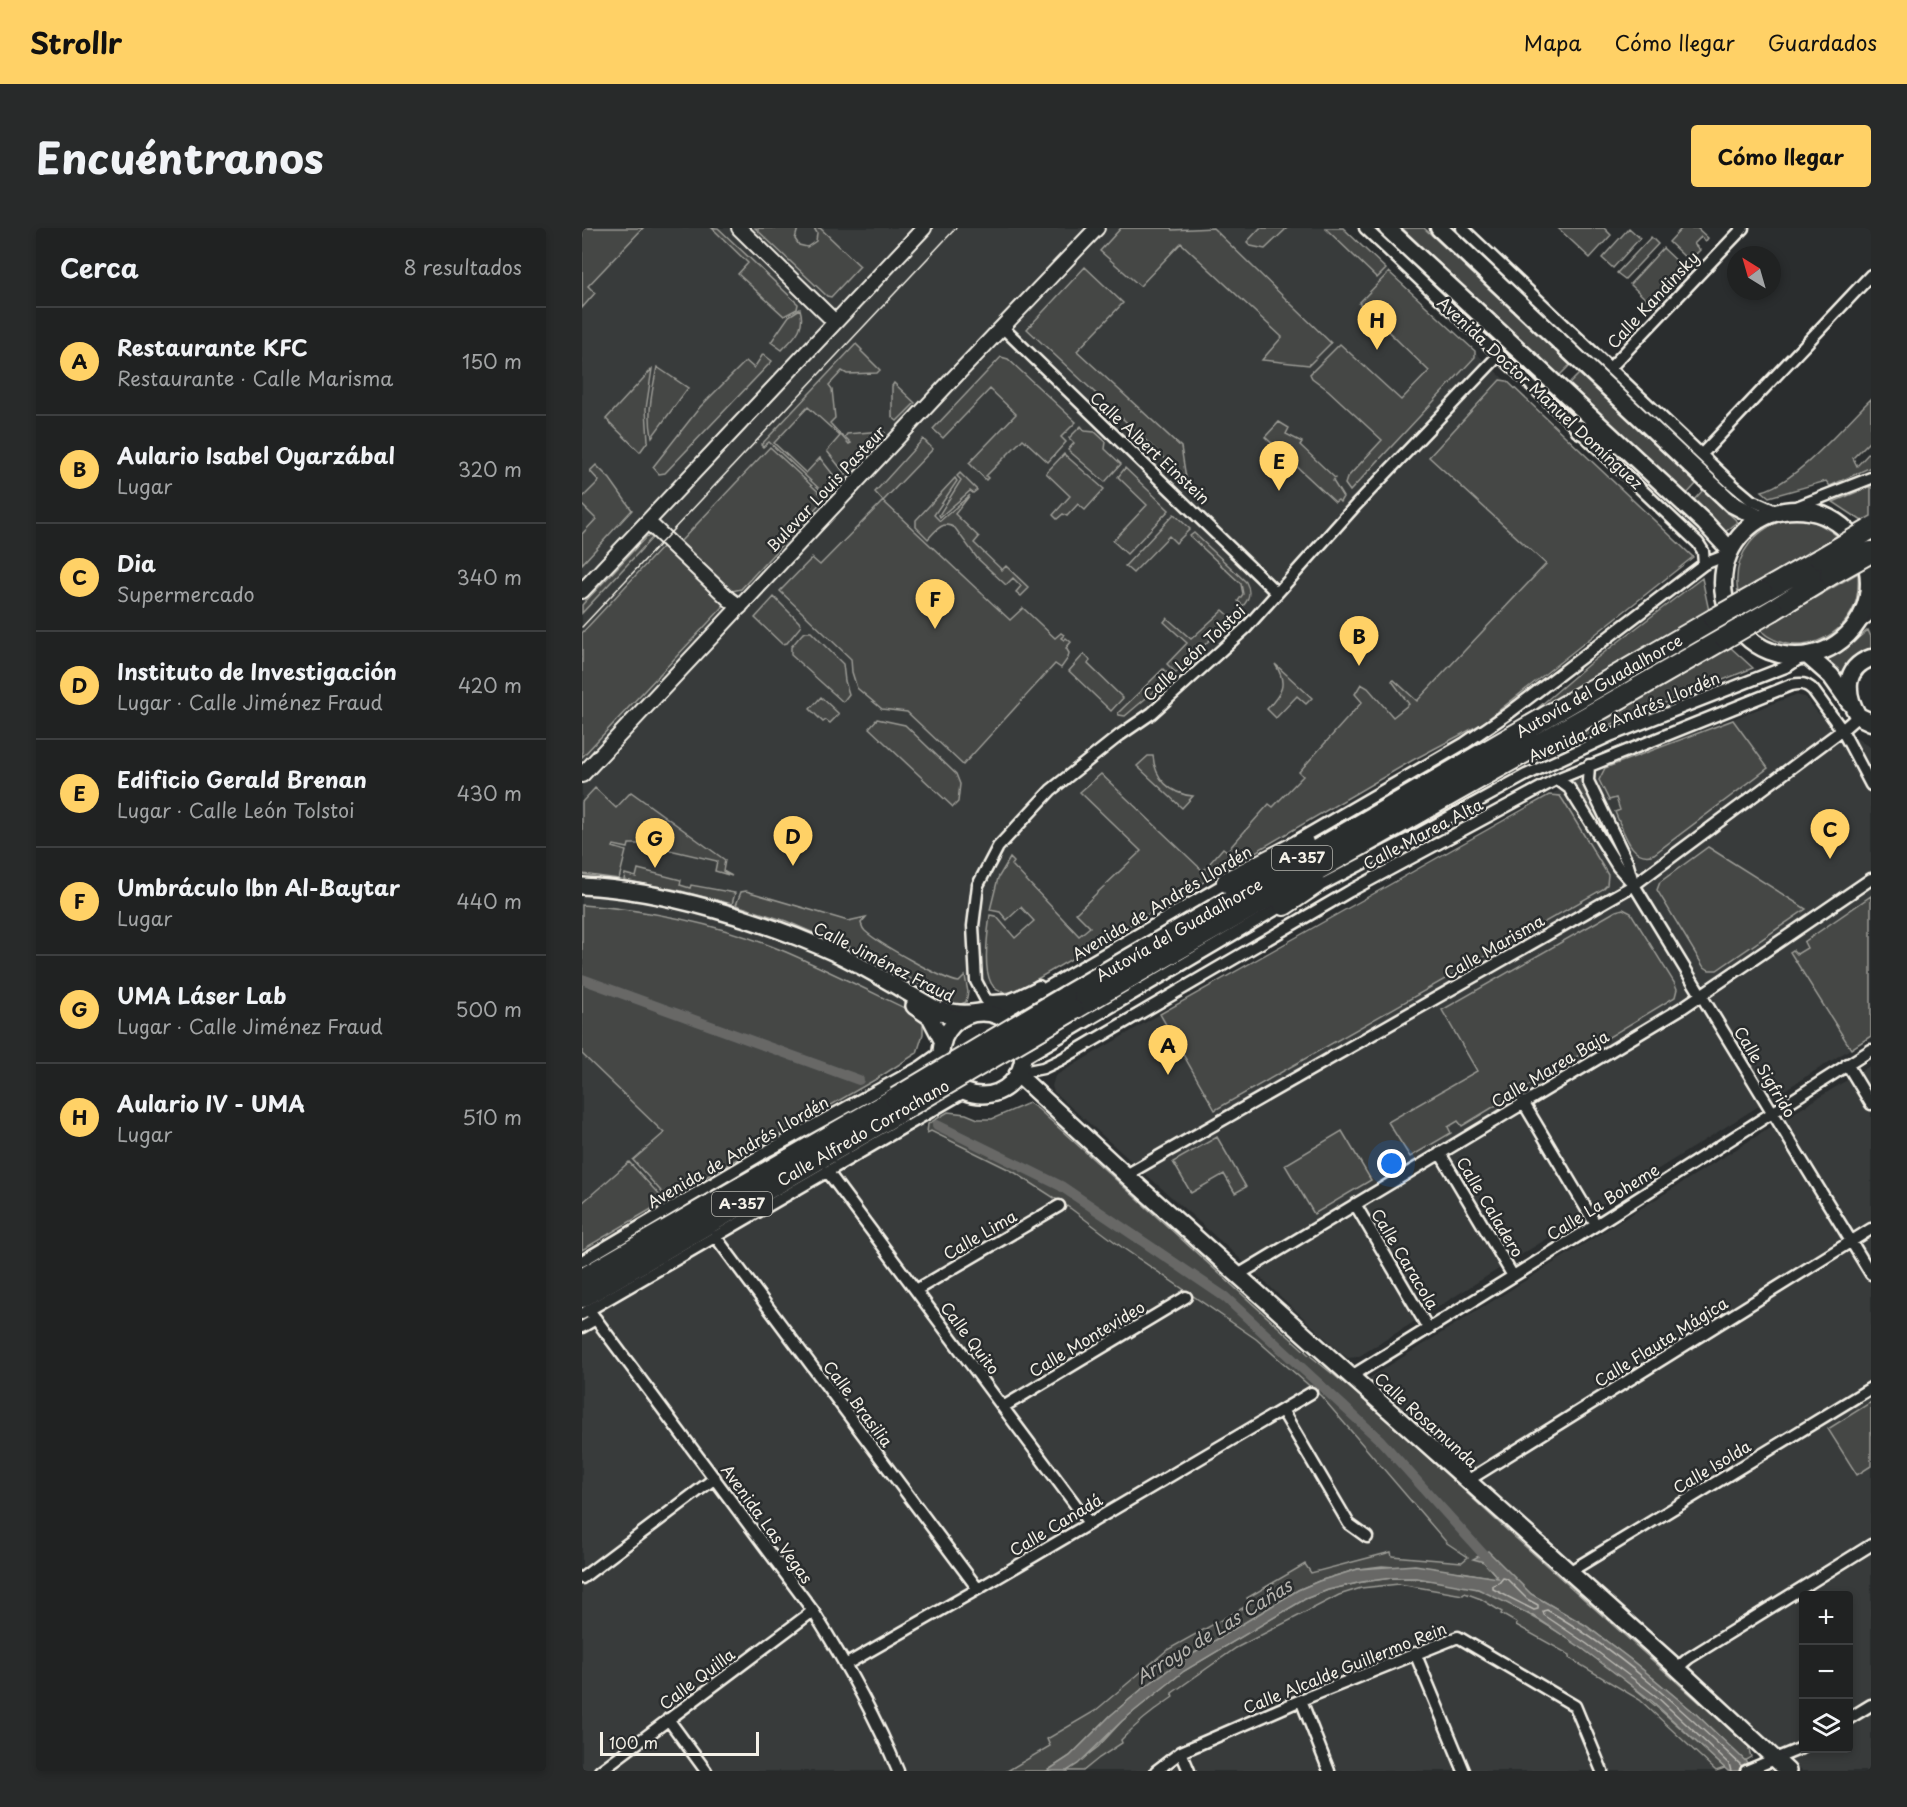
<!DOCTYPE html>
<html lang="es">
<head>
<meta charset="utf-8">
<style>
	:root { --surface:#202222; --page:#282a2a; --text:#f1f3f6; --muted:#a2a4a5; --line:#3d3f40; --accent:#ffd166 }
	body { margin:0; font-family:"Playpen Sans",sans-serif; background:var(--page); color:var(--text) }
	.controls { position:absolute; right:18px; bottom:18px; display:grid; overflow:hidden; border-radius:6px; box-shadow:0 3px 9px #0003 }
	.controls button { width:54px; height:54px; display:grid; place-items:center; padding:0; border:0; border-bottom:2px solid var(--line); background:var(--surface); color:var(--text); font:30px sans-serif }
	.compass { position:absolute; left:1145px; top:18px; width:54px; height:54px; border-radius:50%; background:var(--surface); box-shadow:0 3px 9px #0003; rotate:323deg }
	.scale { position:absolute; left:18px; bottom:15px; width:159px; box-sizing:border-box; padding-left:6px; border:3px solid #f4f1e8; border-top:0; font-size:16px; line-height:21px; white-space:nowrap; color:#f4f1e8; -webkit-text-stroke:4px #2a2d2e; paint-order:stroke }
	.you { position:absolute; left:810px; top:936px; width:21px; height:21px; margin:-15px; border:4px solid #fff; border-radius:50%; background:#1a73e8; box-shadow:0 0 0 9px #1a73e833 }
	.badge { display:grid; place-items:center; width:39px; height:39px; border-radius:50%; background:var(--accent); color:#111; font-size:20px; font-weight:700 }
	.pin { position:absolute; translate:-50% -50px; filter:drop-shadow(0 2px 3px #0008) }
	.pin::after { content:''; position:absolute; top:32px; width:21px; height:18px; background:inherit; clip-path:polygon(0 0,100% 0,50% 100%) }
	.list { margin:0; padding:0; list-style:none }
	h2 { display:flex; justify-content:space-between; align-items:center; height:78px; margin:0; padding:0 24px; font-size:26px }
	h2 small { font-size:20px; font-weight:400; color:var(--muted) }
	.list li { display:grid; grid-template-columns:39px 1fr auto; gap:18px; align-items:center; box-sizing:border-box; height:108px; padding:0 24px; border-top:2px solid var(--line) }
	.list b { display:block; font-size:22px; white-space:nowrap }
	.list p { margin:0; font-size:20px; white-space:nowrap; color:var(--muted) }
	.list em { font-size:20px; font-style:normal; color:var(--muted) }
	.icon { flex:none; width:33px; height:33px; fill:none; stroke:currentColor; stroke-width:2; stroke-linecap:round; stroke-linejoin:round }
	.map { position:relative; flex:none; width:1289px; height:1543px; overflow:hidden; border-radius:6px }
	header { display:flex; align-items:center; gap:36px; box-sizing:border-box; height:84px; padding:0 30px; background:var(--accent); color:#111 }
	header strong { font-size:28px }
	nav { display:flex; gap:33px; margin-inline-start:auto; font-size:21px }
	.intro { display:flex; align-items:center; justify-content:space-between; box-sizing:border-box; height:144px; padding:0 36px }
	h1 { margin:0; font-size:42px }
	.button { padding:15px 27px; border-radius:6px; background:var(--accent); color:#111; font-size:21px; font-weight:700 }
	main { display:flex; gap:36px; padding:0 36px }
	aside { flex:1; background:var(--surface); border-radius:6px; box-shadow:0 3px 9px #0003 }
	.map>svg:first-child { display:block }
	.built { fill:#373a3a; fill-rule:evenodd }
	.green { fill:#444645; stroke:#9c9c96; stroke-width:1.5 }
	.water { fill:#676866; stroke:#9f9f9a; stroke-width:1.5 }
	.lines { fill:none; stroke-linecap:round; stroke-linejoin:round }
	.shore { stroke:#bcbab4; stroke-width:1.5 }
	.canal { stroke:#676866; stroke-width:10 }
	.minor-casing { stroke:#f4f1e8; stroke-width:15 }
	.tertiary-casing { stroke:#f4f1e8; stroke-width:18 }
	.secondary-casing { stroke:#f4f1e8; stroke-width:20 }
	.primary-casing { stroke:#f4f1e8; stroke-width:21 }
	.motorway-casing { stroke:#f4f1e8; stroke-width:24 }
	.minor { stroke:#2a2d2e; stroke-width:10 }
	.tertiary { stroke:#2a2d2e; stroke-width:14 }
	.secondary { stroke:#2a2d2e; stroke-width:15 }
	.primary { stroke:#2a2d2e; stroke-width:16 }
	.motorway { stroke:#2a2d2e; stroke-width:20 }
	.tram { stroke:#f4f1e8; stroke-width:1.5 }
	.motorway-bridge-casing { stroke:#f4f1e8; stroke-width:24; stroke-linecap:butt }
	.motorway-bridge { stroke:#2a2d2e; stroke-width:20 }
	.labels { text-anchor:middle; stroke-width:5; stroke-linejoin:round; paint-order:stroke }
	.shield { fill:#2a2d2e; stroke:#b7b6b0; stroke-width:1.5 }
	.shield-label { font-size:15px; font-weight:bold; fill:#f4f1e8 }
	.street-label { font-size:16px; fill:#f4f1e8; stroke:#2a2d2e }
	.water-label { font-size:18px; font-style:italic; fill:#b5b3ae; stroke:#2a2d2e }
</style>
</head>
<body>
<header>
<strong>Strollr</strong>
<nav><a>Mapa</a><a>Cómo llegar</a><a>Guardados</a></nav>
</header>
<div class="intro"><h1>Encuéntranos</h1><a class="button">Cómo llegar</a></div>
<main>
<aside>
<h2>Cerca<small>8 resultados</small></h2>
<ul class="list">
<li><span class="badge">A</span><div><b>Restaurante KFC</b><p>Restaurante · Calle Marisma</p></div><em>150 m</em></li>
<li><span class="badge">B</span><div><b>Aulario Isabel Oyarzábal</b><p>Lugar</p></div><em>320 m</em></li>
<li><span class="badge">C</span><div><b>Dia</b><p>Supermercado</p></div><em>340 m</em></li>
<li><span class="badge">D</span><div><b>Instituto de Investigación</b><p>Lugar · Calle Jiménez Fraud</p></div><em>420 m</em></li>
<li><span class="badge">E</span><div><b>Edificio Gerald Brenan</b><p>Lugar · Calle León Tolstoi</p></div><em>430 m</em></li>
<li><span class="badge">F</span><div><b>Umbráculo Ibn Al-Baytar</b><p>Lugar</p></div><em>440 m</em></li>
<li><span class="badge">G</span><div><b>UMA Láser Lab</b><p>Lugar · Calle Jiménez Fraud</p></div><em>500 m</em></li>
<li><span class="badge">H</span><div><b>Aulario IV - UMA</b><p>Lugar</p></div><em>510 m</em></li>
</ul>
</aside>
<div class="map">
<svg width="1289" height="1543" viewBox="0 0 1289 1543">
	<rect width="100%" height="100%" fill="#2a2d2e"/>
	<filter id="ink" filterUnits="userSpaceOnUse"><feTurbulence type="fractalNoise" baseFrequency=".0167" numOctaves="2"/><feDisplacementMap in="SourceGraphic" scale="12" xChannelSelector="R" yChannelSelector="G"/><feConvolveMatrix kernelMatrix="1 2 1 2 8 2 1 2 1" color-interpolation-filters="sRGB"/></filter>
	<g filter="url(#ink)">
		<path class="built" d="M0 0H761L1111 329 901 495 831 532 438 761 422 766 415 763 408 756H385L384 774 381 776 368 777 354 769 341 789V806L335 825 296 850 0 1022Z
			M1213 467 1223 469 1237 486 1289 520V808L776 1129 766 1130 758 1124 655 1028 472 864 470 858 473 848 578 786 967 567 1023 540Z
			M1289 837V1543H1220L787 1150ZM1222 1368H1266V1520H1222Z
			M328 891 432 944 488 980 541 1020 674 1111 739 1169 865 1315 886 1329 898 1370 920 1384 919 1386 935 1395V1397L988 1427 987 1430 1058 1472 1134 1543H0V1090Z"/>
		<path class="green" d="M0 0H61L6 58 13 65 0 80Z
			M130 0H136L216 76 215 81 202 88 156 46 166 35Z
			M173 0H216L213 11 217 17 225 19 234 13 235 5 232 0H238L278 38 249 69 245 68Z
			M539 0H589L590 2 631 0 749 115 727 137 680 132 700 109 599 15 558 58 518 23Z
			M678 0H705L683 21 669 18 665 14Z
			M743 0H761L804 41 795 50Z
			M820 0H842L988 137 977 148Z
			M976 0H1022L1029 7 1008 30Z
			M1047 0 1058 10 1031 40 1020 30Z
			M1100 0H1115L1126 10 1124 13 1119 9 1112 16 1118 22 1107 33 1087 14Z
			M1069 9 1076 16 1043 51 1035 45Z
			M1081 20 1101 39 1068 75 1048 56Z
			M503 39 541 75 495 123 599 219 604 250 445 101Z
			M807 44 893 123V129L768 263 763 256 765 250 800 212 746 162 730 150 728 146 758 116 819 172 847 143 777 75Z
			M218 81C224 101 212 109 200 122L189 114 207 88Z
			M274 116 280 122 279 123 298 142 295 145 265 146 260 143 247 157 250 161 253 190 248 195 267 216 269 215 263 209 265 206 300 203 303 205 264 247 245 223 258 208 226 179 192 215 224 245 238 230 257 254 244 267 187 214 181 219 179 217Z
			M181 126 190 133 83 245 77 246 71 239 118 179 164 133 172 140Z
			M419 129 426 131 494 194 479 209 484 214 466 234 441 211 404 248 406 250 404 252 387 235 434 186 408 161 361 210 351 201Z
			M75 139 106 160 70 209C65 183 70 164 75 139Z
			M70 141 64 181 66 213 58 224 24 191Z
			M997 146 1115 255 1104 267 987 156Z
			M918 152 925 153 1111 329 901 495 831 532 438 761C393 781 405 711 408 687L414 688 433 710 452 693 439 679 425 692 418 684 408 682 416 650 428 630 432 634 430 637 497 708 508 699 494 685 559 623 498 564 519 546 621 643 641 620 645 623 687 576 691 579 721 548 717 544 780 474 773 466 779 456 786 460 811 489 827 476 810 453 812 452 835 473 964 336 847 229Z
			M312 155 333 175 315 193 310 189V158Z
			M1289 171V212L1271 230 1275 238 1289 223V239L1248 258 1244 253 1187 269 1180 263C1215 254 1262 197 1289 171Z
			M697 194 707 200 704 206 720 214 718 217 753 250 751 253 761 269 758 274 756 272 753 274 683 209Z
			M499 198 503 203 513 204 524 214 523 221 539 236 523 254 486 222 492 215 487 210Z
			M341 211 351 221 301 273 428 392 441 380 473 410 479 405 482 407 479 410 482 412 484 410 489 414 484 420 487 425 486 430 479 440 473 436 381 537 325 484 300 481 275 460 270 444 269 431 198 363 230 330 238 337 301 273 293 264Z
			M188 219 243 270 159 361 150 363 97 315Z
			M482 226 522 261 503 282 496 276 485 288 481 286 475 291 471 287 488 268 464 245Z
			M14 237 28 251 50 282 0 336V306L14 291 0 277V270L17 253 8 243Z
			M543 240 587 282 545 326 531 313 565 277 536 249Z
			M378 245 395 262 391 265 388 263 358 289 357 287 379 252 375 248Z
			M373 250 375 253 352 287 358 293 388 267 373 286 397 309 392 315 420 342 424 338 447 360 439 368 434 364 439 358 431 350 424 357 395 330 373 300C361 292 354 302 346 311L334 299V292Z
			M1289 258V288L1280 293 1251 274Z
			M1121 262 1156 294 1143 304 1111 273Z
			M592 286 608 301 594 315 587 308 551 345 543 338Z
			M1214 290C1230 291 1242 297 1255 308L1156 365C1149 326 1176 295 1214 290Z
			M612 305 664 354C669 363 668 370 661 378L656 373 661 366 659 356 608 308Z
			M65 308 71 309 0 385V377Z
			M81 318 141 375V379L0 529V405Z
			M1276 345C1277 359 1276 373 1269 385 1254 411 1220 425 1193 412 1187 409 1182 407 1179 401Z
			M1120 350 1127 383 951 484 1007 436Z
			M192 369 217 394 219 398 205 415 200 416 173 390Z
			M641 382 650 390 594 445 585 436 605 415 582 394 585 390 609 411Z
			M1286 402 1289 409V424L1261 451 1239 432 1260 423Z
			M224 404H229L261 436 263 453 267 466 261 474 209 427V419L220 406Z
			M1148 419 1171 440 1010 504 970 522Z
			M502 426 508 432 506 436 541 470 529 483 487 443Z
			M693 436 730 470 724 476 715 468 694 490 685 481C700 465 706 456 693 436Z
			M581 441 589 449 543 488 537 487 536 485Z
			M239 469 257 486 248 495 244 492 241 494 228 481Z
			M295 491 323 497 374 546 378 556 376 574 371 579 287 500Z
			M1151 492 1186 540 1072 626C1049 635 1041 601 1033 584L1038 582 1034 570 1027 572 1017 552 1023 540Z
			M566 528H571C573 551 588 566 611 568L600 580 555 538Z
			M992 548H997L1000 551 1039 632 1038 634 989 557V551Z
			M13 560 34 580 49 564 143 632 141 643 150 648 133 643 135 633 62 616H47L46 620 32 617 31 619 44 623 37 651 0 646V574Z
			M967 567 978 568 982 574 1026 647 1025 657 1021 661 633 882 578 786Z
			M1126 619 1224 681 1135 742H1127L1121 738 1075 662 1078 654Z
			M56 641 99 652 98 657 108 660 109 657 153 665 150 676 95 662 42 652 43 646 54 649Z
			M164 663 266 693 284 689 279 695C280 698 280 700 283 703 296 715 361 752 377 754L383 748 386 764 384 774 374 778 368 777 323 747 272 720 262 718 204 693 154 677 159 664Z
			M1289 668V808L1269 821 1208 724 1211 722 1215 726 1225 720 1222 714Z
			M0 677C69 682 140 697 204 724 250 744 295 767 341 789V806L335 825 296 850 86 971 51 932 82 905 0 826Z
			M1041 681 1049 685 1093 756 1095 761 1093 769 880 898 876 893 866 899 869 905 828 929 806 894 895 843 860 782 1034 683Z
			M447 875 456 881 726 1126 789 1177 926 1303 1166 1518 1169 1529 1162 1533 1114 1486 1048 1431 1003 1397 949 1366 906 1324 902 1334 917 1351 880 1344 800 1338 776 1341 737 1353 716 1362 596 1435 560 1461 529 1487 488 1528 465 1543H425L468 1518 465 1511 513 1483 585 1422 668 1376 665 1370 723 1336 729 1345 809 1324 810 1328 880 1334 886 1329 865 1315 739 1168 674 1111 541 1020 488 980 432 944 349 903 345 905 346 896 366 884 384 886 396 891H410Z
			M760 903 789 952 732 986 703 937Z
			M635 909 664 959 653 965 642 946 609 965 591 934Z
			M47 934 83 973 0 1022V975Z
			M1289 1174V1238L1275 1247 1246 1201Z
			M810 1350C834 1350 874 1353 896 1361 907 1364 919 1372 929 1377 1010 1418 1077 1480 1143 1540L1134 1543 1058 1472 987 1430 988 1427 934 1397 935 1395 919 1386 920 1384 899 1371 883 1365 881 1367 817 1356 779 1360 757 1367 654 1420 590 1465 591 1469C572 1482 555 1495 539 1512L540 1515 517 1530 501 1543H485L516 1519 540 1493 602 1443 723 1371 746 1362 780 1354Z"/>
		<path class="water" d="M906 1323 949 1366 1003 1397 1048 1431 1114 1486 1174 1543H1146L1070 1473 1001 1421 955 1390 896 1361 835 1350H810L780 1354 746 1362 723 1371 602 1443 540 1493 496 1536 485 1543H465L488 1528 529 1487 560 1461 596 1435 716 1362 737 1353 776 1341 833 1337 916 1350 902 1334 891 1331Z"/>
		<g class="lines">
			<path class="shore" d="M921 1350 925 1351 945 1371 956 1377V1381L952 1382 911 1361V1357L917 1355Z
				M1149 1543 1147 1536 1074 1468 1005 1416 962 1387 961 1383 965 1382C1038 1423 1099 1481 1160 1538"/>
			<path class="canal" d="M0 751 277 852
				M355 897 479 958 643 1069 799 1213 910 1336"/>
			<g class="minor-casing">
				<path id="minor" d="M783 0 1116 315 1121 323 1122 336
					M880 0 1150 256 1169 272 1196 284
					M420 99 694 364
					M1029 139 1161 0
					M1120 226 1289 47
					M1207 282 1289 250
					M1274 398 1289 386
					M1007 537 1006 553 1045 634 1051 654
					M975 551 987 560 1036 639 1052 657 1289 1046
					M714 613 883 515 927 485 1122 336 1145 327
					M730 662 835 607 944 547 1030 507 1206 438 1221 428
					M427 772 410 773 404 772 394 753 391 698 396 657 416 619 469 562 538 507 570 485 664 400 774 277 917 127
					M361 779C393 791 429 772 457 758
					M416 788 649 652
					M439 832 705 675
					M1265 836 1289 876
					M436 845 461 840 478 832 768 663 975 551 1209 457C1219 455 1224 455 1231 462L1260 502 1289 557
					M941 874 1014 997
					M858 925 931 1048
					M245 943 507 1295
					M544 947 1052 657 1260 502 1276 488
					M773 976 846 1100
					M133 1008 396 1361
					M0 1033 187 922 338 839 359 824
					M656 1047 1100 780 1289 651
					M334 1062 477 978
					M7 1082 231 1383C263 1434 293 1487 316 1543
					M0 1086 384 863
					M0 1099 14 1091
					M768 1149 1014 997 1289 822
					M421 1179 604 1069
					M700 1182 767 1296 785 1309
					M885 1253 1289 1001
					M987 1344 1289 1160
					M0 1350 133 1250
					M833 1425 882 1543
					M263 1437 396 1361 729 1165
					M1095 1440 1107 1430 1289 1317
					M719 1472 747 1543
					M86 1491 124 1543
					M1266 1491 1289 1477
					M599 1524 607 1543
					M18 1543 231 1383
					M574 1543 599 1524 719 1472 876 1409 993 1478 1020 1543
					M1164 1543 1222 1519"/>
			</g>
			<g class="tertiary-casing">
				<path id="tertiary" d="M157 0 253 94
					M66 294 147 371 158 379
					M0 363 342 0
					M0 547 363 159 515 0"/>
			</g>
			<g class="secondary-casing">
				<path id="secondary" d="M0 658C80 662 181 692 255 726 293 744 329 768 367 788L379 791
					M332 778 348 789 361 814
					M359 826a41 41 0 1 1 82 0a41 41 0 1 1-82 0Z
					M435 846 544 947 1095 1440 1206 1543"/>
			</g>
			<g class="primary-casing">
				<path id="primary" d="M805 0 1123 295 1147 321
					M857 0 1150 276 1177 290
					M997 201 1029 217
					M1141 355a73 73 0 1 1 146 0a73 73 0 1 1-146 0Z
					M1225 427 1249 448 1268 475
					M1289 430C1261 440 1263 466 1276 488L1289 494"/>
			</g>
			<g class="motorway-casing">
				<path id="motorway" d="M1180 364 1238 331
					M1191 382 1248 347
					M645 654 721 615
					M702 677 733 656
					M483 769 1132 391
					M491 782C707 656 926 535 1143 410
					M0 1051 314 870
					M0 1069 319 883"/>
			</g>
			<use href="#minor" class="minor"/>
			<use href="#tertiary" class="tertiary"/>
			<use href="#secondary" class="secondary"/>
			<use href="#primary" class="primary"/>
			<use href="#motorway" class="motorway"/>
			<path class="tram" d="M0 399 374 0"/>
			<g class="motorway-bridge-casing">
				<path id="motorway-bridge" d="M1238 331 1287 302
					M1248 347 1289 324
					M1132 391 1180 364
					M1143 410 1191 382
					M314 870 483 769
					M319 883 491 782"/>
			</g>
			<use href="#motorway-bridge" class="motorway-bridge"/>
		</g>
	</g>
	<g class="labels">
		<g class="shield">
			<rect x="690" y="618" width="60" height="24" rx="4.5"/>
			<rect x="130" y="964" width="60" height="24" rx="4.5"/>
		</g>
		<g class="shield-label">
			<text x="720" y="635">A-357</text>
			<text x="160" y="981">A-357</text>
		</g>
		<g class="street-label">
			<text transform="translate(1071 72) rotate(-47)" y="6">Calle Kandinsky</text>
			<text transform="translate(958 165) rotate(43)" y="6">Avenida Doctor Manuel Domínguez</text>
			<text transform="translate(568 220) rotate(43)" y="6">Calle Albert Einstein</text>
			<text transform="translate(244 261) rotate(-47)" y="6">Bulevar Louis Pasteur</text>
			<text transform="translate(612 425) rotate(-43)" y="6">Calle León Tolstoi</text>
			<text transform="translate(1017 458) rotate(-30)" y="6">Autovía del Guadalhorce</text>
			<text transform="translate(1042 489) rotate(-23)" y="6">Avenida de Andrés Llordén</text>
			<text transform="translate(841 606) rotate(-28)" y="6">Calle Marea Alta</text>
			<text transform="translate(580 675) rotate(-31)" y="6">Avenida de Andrés Llordén</text>
			<text transform="translate(597 702) rotate(-30)" y="6">Autovía del Guadalhorce</text>
			<text transform="translate(912 719) rotate(-30)" y="6">Calle Marisma</text>
			<text transform="translate(302 734) rotate(27)" y="6">Calle Jiménez Fraud</text>
			<text transform="translate(968 841) rotate(-31)" y="6">Calle Marea Baja</text>
			<text transform="translate(1183 844) rotate(59)" y="6">Calle Sigfrido</text>
			<text transform="translate(281 905) rotate(-30)" y="6">Calle Alfredo Corrochano</text>
			<text transform="translate(156 924) rotate(-30)" y="6">Avenida de Andrés Llordén</text>
			<text transform="translate(1021 974) rotate(-32)" y="6">Calle La Boheme</text>
			<text transform="translate(908 979) rotate(59)" y="6">Calle Caladero</text>
			<text transform="translate(398 1007) rotate(-30)" y="6">Calle Lima</text>
			<text transform="translate(823 1031) rotate(59)" y="6">Calle Caracola</text>
			<text transform="translate(388 1110) rotate(53)" y="6">Calle Quito</text>
			<text transform="translate(505 1111) rotate(-31)" y="6">Calle Montevideo</text>
			<text transform="translate(1079 1114) rotate(-32)" y="6">Calle Flauta Mágica</text>
			<text transform="translate(276 1176) rotate(53)" y="6">Calle Brasilia</text>
			<text transform="translate(844 1192) rotate(42)" y="6">Calle Rosamunda</text>
			<text transform="translate(1130 1239) rotate(-31)" y="6">Calle Isolda</text>
			<text transform="translate(185 1296) rotate(54)" y="6">Avenida Las Vegas</text>
			<text transform="translate(474 1297) rotate(-31)" y="6">Calle Canadá</text>
			<text transform="translate(763 1440) rotate(-22)" y="6">Calle Alcalde Guillermo Rein</text>
			<text transform="translate(115 1451) rotate(-37)" y="6">Calle Quilla</text>
		</g>
		<g class="water-label">
			<text transform="translate(632 1404) rotate(-32)" y="6">Arroyo de Las Cañas</text>
		</g>
	</g>
</svg>
<div class="controls">
<button>+</button>
<button>−</button>
<button><svg class="icon" aria-label="layers" viewBox="0 0 24 24"><path d="M12 4l9 5-9 5-9-5zM3 14l9 5 9-5"/></svg></button>
</div>
<svg class="compass" viewBox="-18 -18 36 36"><path d="M0-13l5 13h-10z" fill="#e53935"/><path d="M0 13l5-13h-10z" fill="#a2a4a5"/></svg>
<div class="scale">100 m</div>
<div class="you"></div>
<div class="pin badge" style="left:586px;top:847px">A</div>
<div class="pin badge" style="left:777px;top:438px">B</div>
<div class="pin badge" style="left:1248px;top:631px">C</div>
<div class="pin badge" style="left:211px;top:638px">D</div>
<div class="pin badge" style="left:697px;top:263px">E</div>
<div class="pin badge" style="left:353px;top:401px">F</div>
<div class="pin badge" style="left:73px;top:640px">G</div>
<div class="pin badge" style="left:795px;top:122px">H</div>
</div>
</main>
</body>
</html>
